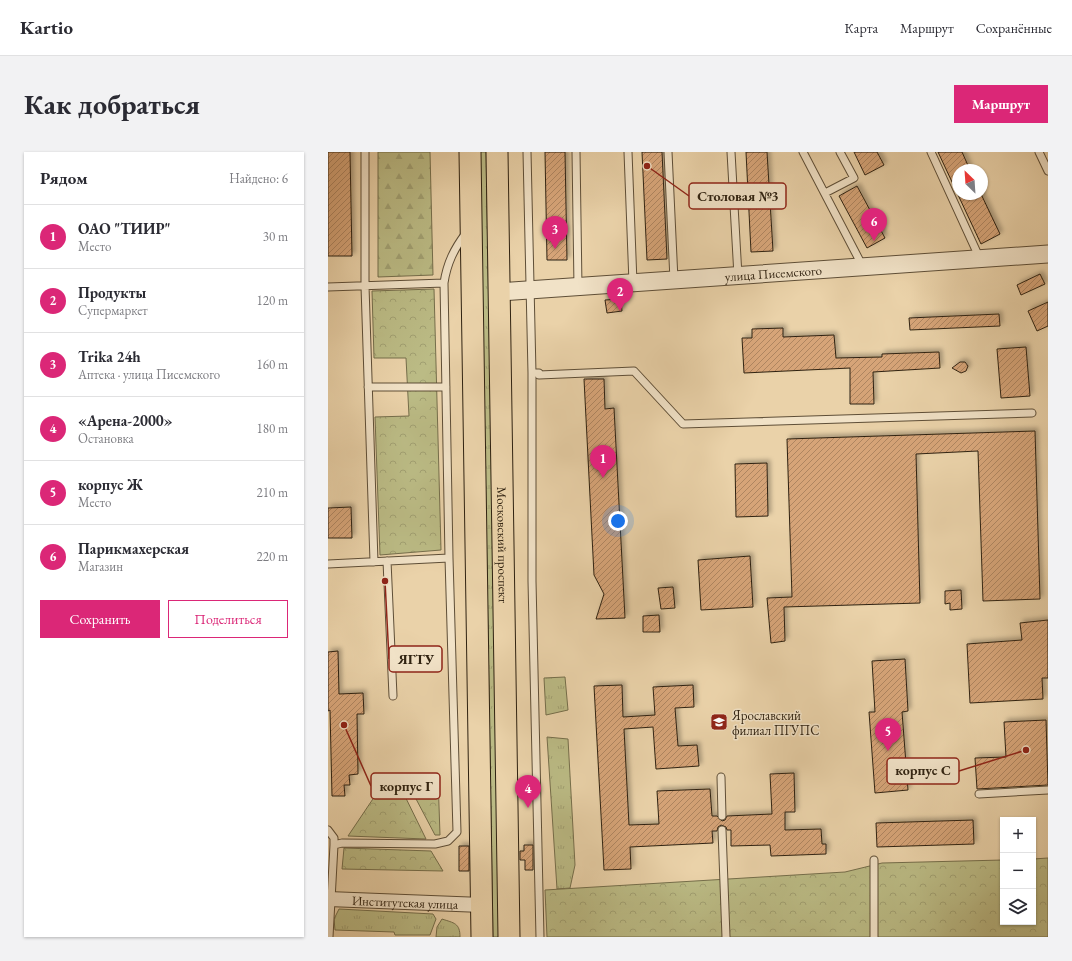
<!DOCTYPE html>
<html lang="ru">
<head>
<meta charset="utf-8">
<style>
	:root { --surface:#fff; --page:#f2f2f3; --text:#2b2b33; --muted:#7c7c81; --line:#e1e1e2; --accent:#db2777 }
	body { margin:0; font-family:"EB Garamond",serif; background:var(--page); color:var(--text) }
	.controls { position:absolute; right:12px; bottom:12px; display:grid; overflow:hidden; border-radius:0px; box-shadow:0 1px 3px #0004 }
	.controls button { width:36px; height:36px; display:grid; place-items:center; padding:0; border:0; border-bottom:1px solid var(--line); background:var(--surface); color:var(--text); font:20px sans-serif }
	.compass { position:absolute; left:624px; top:12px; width:36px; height:36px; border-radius:50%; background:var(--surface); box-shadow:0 1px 3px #0004; rotate:335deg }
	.you { position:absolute; left:290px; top:369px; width:14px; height:14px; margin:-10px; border:3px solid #fff; border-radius:50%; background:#1a73e8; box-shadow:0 0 0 6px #1a73e833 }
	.badge { display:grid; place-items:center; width:26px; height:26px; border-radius:50%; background:var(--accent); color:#fff; font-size:13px; font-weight:700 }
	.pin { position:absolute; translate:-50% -33px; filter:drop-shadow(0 1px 2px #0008) }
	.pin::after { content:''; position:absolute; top:21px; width:14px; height:12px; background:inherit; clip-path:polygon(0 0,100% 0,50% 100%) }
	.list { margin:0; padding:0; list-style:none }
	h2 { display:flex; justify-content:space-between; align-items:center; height:52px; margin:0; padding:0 16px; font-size:17px }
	h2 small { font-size:13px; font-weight:400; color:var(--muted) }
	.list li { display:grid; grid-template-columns:26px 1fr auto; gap:12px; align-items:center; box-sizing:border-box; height:64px; padding:0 16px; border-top:1px solid var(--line) }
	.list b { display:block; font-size:15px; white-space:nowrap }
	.list p { margin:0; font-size:13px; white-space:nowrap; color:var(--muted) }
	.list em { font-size:13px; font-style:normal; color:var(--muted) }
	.actions { display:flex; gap:8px; padding:12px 16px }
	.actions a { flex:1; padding:9px 0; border:1px solid var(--accent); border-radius:0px; text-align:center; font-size:14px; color:var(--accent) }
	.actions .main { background:var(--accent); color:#fff }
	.icon { flex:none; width:22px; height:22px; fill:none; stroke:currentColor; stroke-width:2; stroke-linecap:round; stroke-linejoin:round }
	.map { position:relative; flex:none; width:720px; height:785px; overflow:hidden; border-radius:0px }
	header { display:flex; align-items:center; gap:24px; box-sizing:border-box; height:56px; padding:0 20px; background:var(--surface); border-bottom:1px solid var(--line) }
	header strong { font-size:19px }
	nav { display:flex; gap:22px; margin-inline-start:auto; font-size:14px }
	.intro { display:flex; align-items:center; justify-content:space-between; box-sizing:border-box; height:96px; padding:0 24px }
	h1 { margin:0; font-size:28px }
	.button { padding:10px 18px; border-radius:0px; background:var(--accent); color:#fff; font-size:14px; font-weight:700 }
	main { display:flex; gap:24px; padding:0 24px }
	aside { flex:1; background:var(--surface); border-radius:0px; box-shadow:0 1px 3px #0004 }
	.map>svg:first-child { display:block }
	.grass { fill:url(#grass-tufts); stroke:#756e4b }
	.forest { fill:url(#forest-firs); stroke:#756e4b }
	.park { fill:url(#park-crowns); stroke:#756e4b }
	.building { fill:url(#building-hatch); stroke:#2f2211; filter:url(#shadow) }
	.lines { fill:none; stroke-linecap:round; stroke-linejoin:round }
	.service-casing { stroke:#5e4e37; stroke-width:9 }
	.minor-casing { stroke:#5e4e37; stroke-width:16 }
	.tertiary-casing { stroke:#5e4e37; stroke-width:19 }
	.primary-casing { stroke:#2f2211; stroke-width:23 }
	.service { stroke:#f1e2c7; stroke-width:7 }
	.minor { stroke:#f1e2c7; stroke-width:14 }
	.tertiary { stroke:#f1e2c7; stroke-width:17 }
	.primary { stroke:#ead2a9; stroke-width:21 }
	.labels { text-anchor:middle; stroke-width:3; stroke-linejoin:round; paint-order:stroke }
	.street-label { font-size:13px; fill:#2f2211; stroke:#f1e2c7 }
	.poi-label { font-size:13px; fill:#2f2211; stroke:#f1e2c7; text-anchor:start }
	.leader { fill:none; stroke:#8f2418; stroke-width:1.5 }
	.callout-dot { fill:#8f2418; stroke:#f1e2c7; stroke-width:1.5 }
	.callout { fill:#f1e2c7; stroke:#8f2418; stroke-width:1.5 }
	.callout-label { font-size:14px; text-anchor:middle; font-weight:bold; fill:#2f2211 }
</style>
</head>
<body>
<header>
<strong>Kartio</strong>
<nav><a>Карта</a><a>Маршрут</a><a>Сохранённые</a></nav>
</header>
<div class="intro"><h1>Как добраться</h1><a class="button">Маршрут</a></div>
<main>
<aside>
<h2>Рядом<small>Найдено: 6</small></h2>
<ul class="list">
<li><span class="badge">1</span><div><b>ОАО &quot;ТИИР&quot;</b><p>Место</p></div><em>30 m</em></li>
<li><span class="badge">2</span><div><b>Продукты</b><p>Супермаркет</p></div><em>120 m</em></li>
<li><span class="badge">3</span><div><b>Trika 24h</b><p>Аптека · улица Писемского</p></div><em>160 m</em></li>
<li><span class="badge">4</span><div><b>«Арена-2000»</b><p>Остановка</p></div><em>180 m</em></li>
<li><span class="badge">5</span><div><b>корпус Ж</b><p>Место</p></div><em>210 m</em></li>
<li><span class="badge">6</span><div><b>Парикмахерская</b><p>Магазин</p></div><em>220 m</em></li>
</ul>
<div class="actions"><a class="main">Сохранить</a><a>Поделиться</a></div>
</aside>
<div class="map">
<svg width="720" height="785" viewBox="0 0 720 785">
	<defs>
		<pattern id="grass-tufts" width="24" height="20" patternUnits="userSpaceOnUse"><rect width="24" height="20" fill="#bbbb85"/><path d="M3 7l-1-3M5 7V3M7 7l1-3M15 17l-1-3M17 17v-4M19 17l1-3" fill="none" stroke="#a1a072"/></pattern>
		<pattern id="forest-firs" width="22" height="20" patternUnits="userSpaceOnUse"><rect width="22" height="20" fill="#bbbb85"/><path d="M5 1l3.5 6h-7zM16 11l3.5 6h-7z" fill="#a1a072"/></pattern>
		<pattern id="park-crowns" width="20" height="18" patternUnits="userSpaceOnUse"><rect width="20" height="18" fill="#bbbb85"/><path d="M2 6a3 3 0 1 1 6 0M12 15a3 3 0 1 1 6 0" fill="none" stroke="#a1a072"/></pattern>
		<pattern id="building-hatch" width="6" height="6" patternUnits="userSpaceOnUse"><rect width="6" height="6" fill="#d6a478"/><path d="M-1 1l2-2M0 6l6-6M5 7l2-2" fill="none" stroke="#ae8561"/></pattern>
		<filter id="shadow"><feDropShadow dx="3" dy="-3" stdDeviation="2" flood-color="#0004"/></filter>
	</defs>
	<rect width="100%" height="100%" fill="#ead2a9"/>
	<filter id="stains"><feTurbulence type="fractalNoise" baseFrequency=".005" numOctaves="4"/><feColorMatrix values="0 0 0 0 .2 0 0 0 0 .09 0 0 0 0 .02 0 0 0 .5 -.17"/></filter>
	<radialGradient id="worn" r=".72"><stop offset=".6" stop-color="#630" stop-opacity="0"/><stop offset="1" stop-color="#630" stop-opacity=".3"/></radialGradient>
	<path class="grass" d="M152 0H158L172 785H165Z
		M237 525 240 558 218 563 216 526Z
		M219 585 240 587 247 713 242 736 229 737Z
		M11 757 105 762 108 767 102 783H67L66 780 7 778 6 767Z
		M114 767C126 771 132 771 132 785H108L109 775Z"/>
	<path class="forest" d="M50 0H102L105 123 50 125Z"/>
	<path class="park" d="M106 137 113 398 52 403 47 265 81 264 78 206H46L44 139Z
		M110 625 112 683H107L77 626Z
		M59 626H68L98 687 20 684Z
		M16 696 103 699 115 719 14 717Z
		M720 706V785H219L217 738 517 720 554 711 675 708V770H705V707Z"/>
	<path class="building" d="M0 0H22L24 104H0Z
		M217 0H237L239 108H219Z
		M314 0H334L339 107 319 108Z
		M418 0H439L445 99 423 100Z
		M526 0H549L556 13 537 23Z
		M610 0H634L642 18H630V42H653L672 82 653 92Z
		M529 34 557 86 539 96 511 44Z
		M712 122 717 132 693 143 689 133Z
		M293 147 294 159 279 161 277 148Z
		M720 150V174L709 179 700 159Z
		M671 162 672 174 582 178 581 166Z
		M455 176V185L506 183 508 206 554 205V202L611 200 612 216 545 220 546 252H522V216L416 221 414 186H424V177Z
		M698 195 702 244 673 246 669 197Z
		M632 210H637L640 214 638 219 633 221 624 216Z
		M256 227H276L277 257 286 256 297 466 268 467 276 442 266 423Z
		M707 279 712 447 655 449 650 299 588 302 592 451 456 455 457 489 443 491 439 446 464 445 459 287Z
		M439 311 440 364 408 365 407 312Z
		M23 355 24 386H0V356Z
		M422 404 425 455 373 458 370 408Z
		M345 435 347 456 333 457 330 436Z
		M633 438 634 457 622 458V451L617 452V439Z
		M331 463 332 480H315V464Z
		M720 468V526H714L715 547 642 551 639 492 694 488 692 471Z
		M10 499 11 542 35 541 36 562H29L30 622 21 623 22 633H16L17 644H4L2 558 0 559V500Z
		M577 507 580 559 574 560 580 638 547 641 541 560H547L544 509Z
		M294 533 295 565 327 563 325 535 365 533 366 555 347 556 350 594 369 593 371 614 328 617 325 575 296 577 301 673 331 672 329 639 382 637 384 664H389L394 669 397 668 399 664 444 662 442 622 466 621 467 660H457V678L493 677 494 692H498V702L443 704 442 693 403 694V678H399L398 675 393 673 390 675 389 679H384L385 691 302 695 303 717 276 718 266 534Z
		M718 568 720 633 649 637 647 606 678 605 676 570Z
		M645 668 646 692 549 695 548 671Z
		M196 693H205V718H197V708H192V699H196Z
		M131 694H141V719H131Z"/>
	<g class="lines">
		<g class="service-casing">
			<path id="service" d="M37 0V134L46 410
				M199 0 204 221V429L212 785
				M248 0 250 135
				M300 0 305 131
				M340 0 346 128
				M403 0 410 124
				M475 0 535 115
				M603 0 652 107
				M711 0 720 19
				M497 41 526 26 512 0
				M0 135 116 131
				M204 221H211V223L306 219 355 272 704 261
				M40 235H118
				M59 409 65 544
				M0 412 121 406
				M393 625 394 664
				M651 642 720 638
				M0 678 6 686V693
				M394 678 398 785
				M546 708V785
				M1 785 6 693 14 691 107 692 120 689 129 680 121 406 116 131C119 111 126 97 138 81"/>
		</g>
		<g class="minor-casing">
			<g id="minor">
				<path id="s1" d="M0 747 154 753"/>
			</g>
		</g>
		<g class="tertiary-casing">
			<g id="tertiary">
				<path id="s2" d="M171 140 720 102"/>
			</g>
		</g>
		<g class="primary-casing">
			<g id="primary">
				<path d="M142 0 154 785"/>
				<path id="s3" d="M169 0 181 785"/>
			</g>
		</g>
		<use href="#service" class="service"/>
		<use href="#minor" class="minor"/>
		<use href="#tertiary" class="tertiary"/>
		<use href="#primary" class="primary"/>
	</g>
	<defs>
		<g id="university-square" transform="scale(0.9)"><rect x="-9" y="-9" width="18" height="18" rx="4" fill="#8f2418" stroke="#f1e2c7"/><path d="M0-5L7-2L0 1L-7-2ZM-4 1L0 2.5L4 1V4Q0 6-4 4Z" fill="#fff"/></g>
	</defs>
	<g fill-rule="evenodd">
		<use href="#university-square" x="391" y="570"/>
	</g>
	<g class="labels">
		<g class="street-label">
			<text dy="5" stroke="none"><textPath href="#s2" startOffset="275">улица Писемского</textPath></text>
			<text dy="5" stroke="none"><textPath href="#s3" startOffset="393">Московский проспект</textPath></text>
			<text dy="5" stroke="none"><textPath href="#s1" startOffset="77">Институтская улица</textPath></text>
		</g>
		<g class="poi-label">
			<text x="404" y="568">Ярославский<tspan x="404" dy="15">филиал ПГУПС</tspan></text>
		</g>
	</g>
	<path class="leader" d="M319 14L361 44M57 429L61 507M698 598L631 619M16 573L43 634"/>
	<g class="callout-dot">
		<circle cx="319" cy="14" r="4"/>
		<circle cx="57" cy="429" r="4"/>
		<circle cx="698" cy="598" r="4"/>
		<circle cx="16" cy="573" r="4"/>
	</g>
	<g class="callout">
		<rect x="361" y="31" width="97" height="26" rx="4"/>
		<rect x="61" y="494" width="53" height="26" rx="4"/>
		<rect x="559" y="606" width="72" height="26" rx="4"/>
		<rect x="43" y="621" width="69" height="26" rx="4"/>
	</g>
	<g class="callout-label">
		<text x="410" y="49">Столовая №3</text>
		<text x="88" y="512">ЯГТУ</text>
		<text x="595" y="623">корпус С</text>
		<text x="78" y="639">корпус Г</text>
	</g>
	<rect width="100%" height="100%" filter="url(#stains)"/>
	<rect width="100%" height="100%" fill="url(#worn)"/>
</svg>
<div class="controls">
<button>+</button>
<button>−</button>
<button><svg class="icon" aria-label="layers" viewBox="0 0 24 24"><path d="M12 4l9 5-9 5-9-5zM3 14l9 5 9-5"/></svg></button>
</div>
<svg class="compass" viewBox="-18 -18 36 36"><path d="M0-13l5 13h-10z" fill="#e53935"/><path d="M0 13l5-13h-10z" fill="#7c7c81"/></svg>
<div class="you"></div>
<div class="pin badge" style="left:275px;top:326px">1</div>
<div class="pin badge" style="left:292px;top:159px">2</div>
<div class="pin badge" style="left:227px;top:97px">3</div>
<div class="pin badge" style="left:200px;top:656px">4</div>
<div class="pin badge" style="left:560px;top:599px">5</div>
<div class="pin badge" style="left:546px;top:89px">6</div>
</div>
</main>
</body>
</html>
